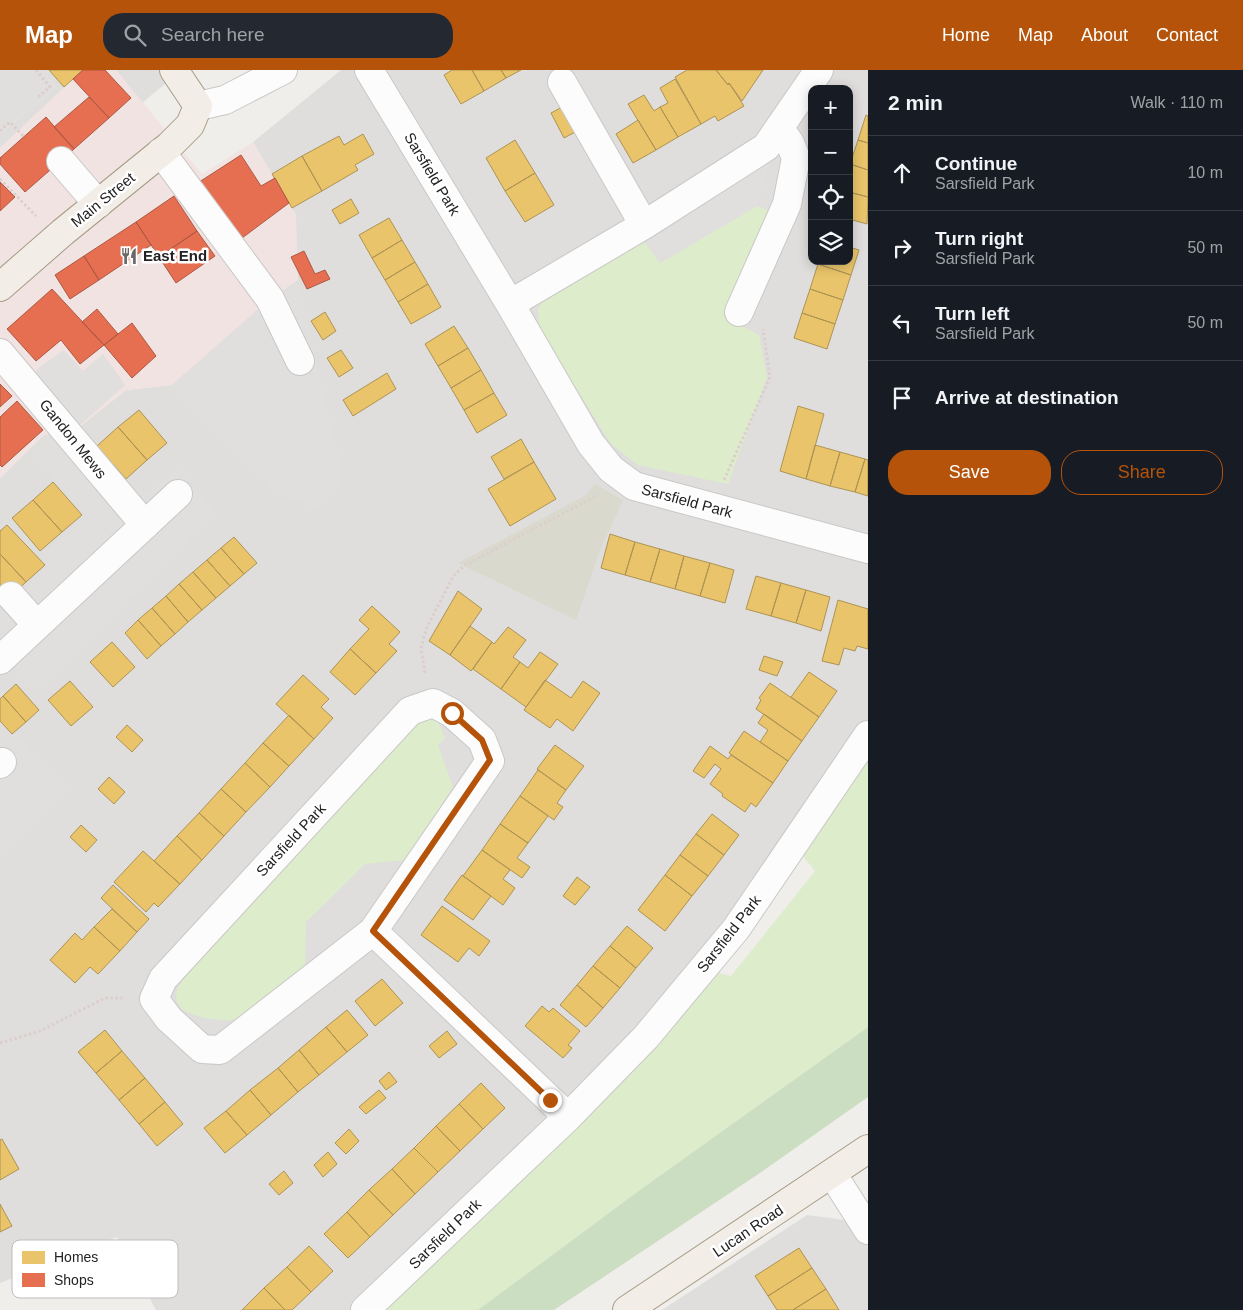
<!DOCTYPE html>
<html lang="en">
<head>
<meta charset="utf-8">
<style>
	:root { --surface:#171b24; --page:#242831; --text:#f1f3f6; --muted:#9ea1a6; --line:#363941; --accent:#b45309 }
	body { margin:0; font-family:Arial,sans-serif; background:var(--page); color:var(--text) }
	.controls { position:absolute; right:15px; top:15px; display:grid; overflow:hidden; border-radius:10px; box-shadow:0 2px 12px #0003 }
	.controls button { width:45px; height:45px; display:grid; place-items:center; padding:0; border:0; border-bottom:1px solid var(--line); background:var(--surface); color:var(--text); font:25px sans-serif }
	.stop { position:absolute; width:15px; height:15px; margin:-11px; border:4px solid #b45309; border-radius:50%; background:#fff }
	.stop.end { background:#b45309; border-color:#fff; box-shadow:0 1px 5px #0008 }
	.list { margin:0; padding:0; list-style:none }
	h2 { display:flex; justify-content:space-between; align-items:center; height:65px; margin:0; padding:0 20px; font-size:21px }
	h2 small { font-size:16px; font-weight:400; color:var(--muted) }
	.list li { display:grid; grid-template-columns:32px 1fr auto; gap:15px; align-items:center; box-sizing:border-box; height:75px; padding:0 20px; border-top:1px solid var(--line) }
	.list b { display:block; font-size:19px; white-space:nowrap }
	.list p { margin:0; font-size:16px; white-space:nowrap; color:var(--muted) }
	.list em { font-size:16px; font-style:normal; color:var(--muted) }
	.actions { display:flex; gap:10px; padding:15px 20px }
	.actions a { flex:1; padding:11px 0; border:1px solid var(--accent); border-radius:20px; text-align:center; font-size:18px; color:var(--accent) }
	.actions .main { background:var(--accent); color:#fff }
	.icon { flex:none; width:28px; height:28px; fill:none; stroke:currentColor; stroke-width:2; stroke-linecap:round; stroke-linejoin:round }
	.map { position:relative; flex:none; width:868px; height:1240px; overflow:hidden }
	header { display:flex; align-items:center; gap:30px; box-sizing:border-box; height:70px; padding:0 25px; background:var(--accent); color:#fff }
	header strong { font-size:24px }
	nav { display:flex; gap:28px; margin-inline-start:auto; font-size:18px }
	.search { width:350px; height:45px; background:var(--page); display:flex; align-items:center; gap:12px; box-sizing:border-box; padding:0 18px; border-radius:20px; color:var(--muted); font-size:19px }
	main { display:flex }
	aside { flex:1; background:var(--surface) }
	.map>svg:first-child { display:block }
	.residential { fill:#dfdedc; fill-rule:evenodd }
	.commercial { fill:#f1e3e1 }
	.construction { fill:#d9d9cd }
	.grass { fill:#ddeccb }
	.forest { fill:#cbdec1 }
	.parking { fill:#e0dfde }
	.homes { fill:#e9c46a; stroke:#ad9354 }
	.shops { fill:#e76f51; stroke:#ac5843 }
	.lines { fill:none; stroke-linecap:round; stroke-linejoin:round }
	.minor-casing { stroke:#c9c8c7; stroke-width:30 }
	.major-casing { stroke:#a79c86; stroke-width:30 }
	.path { stroke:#dccecd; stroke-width:3; stroke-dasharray:2.5 2.5; stroke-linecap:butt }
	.minor { stroke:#fdfcfc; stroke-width:28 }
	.major { stroke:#f3ede7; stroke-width:28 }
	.route { stroke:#b45309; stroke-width:6 }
	.labels { text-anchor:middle; stroke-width:5; stroke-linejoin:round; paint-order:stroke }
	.street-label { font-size:15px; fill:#222; stroke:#fff }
	.poi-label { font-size:15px; font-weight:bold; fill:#222; stroke:#fff; text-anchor:start }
	.key { fill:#fff; stroke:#bdbdbd; stroke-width:1 }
	.key-label { font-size:14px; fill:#222 }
</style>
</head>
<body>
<header>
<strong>Map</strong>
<div class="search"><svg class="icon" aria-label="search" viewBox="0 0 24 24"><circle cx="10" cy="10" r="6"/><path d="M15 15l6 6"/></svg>Search here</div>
<nav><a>Home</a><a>Map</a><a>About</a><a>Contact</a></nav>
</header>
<main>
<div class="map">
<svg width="868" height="1240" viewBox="0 0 868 1240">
	<rect width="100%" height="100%" fill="#f0eeeb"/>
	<path class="residential" d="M41 0H83L0 78V64L56 17Z
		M116 0H182L142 33Z
		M341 0H868V678L710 899 357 1240H156L117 1167 0 1213V408L44 365 78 358 126 320 172 315 296 145 253 72ZM812 19H849V191H812Z
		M807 1145 868 1153V1240H662Z"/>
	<path class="commercial" d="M83 0H116L202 104 253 72 296 145 298 210 270 229 172 315 126 320 78 358 44 365 0 408V78Z"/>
	<path class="construction" d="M595 414 623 430 600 480 576 550 458 493 586 425Z"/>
	<path class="grass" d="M757 136 770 141 723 246 759 265 767 307 728 414 638 395 611 374 539 259 538 239 549 220 642 169 660 193Z
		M423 648 438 652 445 668 438 675 453 717 405 790 365 794 306 852 305 895 240 951C224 950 169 950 177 921 178 916 183 911 185 907Z
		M868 684V957L640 1120 478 1240H384L598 1038 715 902 731 906 815 801 802 785Z"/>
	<path class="forest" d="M868 957V1027L757 1105 554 1240H478L640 1120Z"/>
	<path class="parking" d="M0 0H41L56 17 0 64Z
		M770 88 757 136 660 193 642 169Z
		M298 210 331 361 340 391 341 415 317 439 278 423 172 315 270 229Z
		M64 280 83 301 103 284 125 315 69 365 130 437 179 399 215 443 36 620 12 594 0 604V542L54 491 47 482 88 447 32 382 59 353 25 311 40 297Z
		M24 671 34 686 67 715 0 784V672Z"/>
	<path class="homes" d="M49 0H83L64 17Z
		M452 0H472L484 21 461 34 444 5Z
		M472 0H501L506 8 484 21Z
		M501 0H521L506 8Z
		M687 0H716L728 15 729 13 744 36 718 51 715 46 701 54 675 7Z
		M716 0H763L742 31 729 13 728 15Z
		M675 9 701 54 678 67 660 37 668 33 660 18Z
		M644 25 654 41 660 37 678 67 656 80 628 34Z
		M566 35 579 60 564 68 551 43Z
		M866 45 868 46V73L858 70Z
		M638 50 656 80 633 93 616 64Z
		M363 64 374 84 355 95 358 100 322 121 302 86 339 66 344 75Z
		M515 70 535 103 505 121 486 88Z
		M858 70 868 73V100L850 94Z
		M302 86 322 121 292 138 272 104Z
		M850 94 868 100V127L849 122Z
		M535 103 554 135 525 152 505 121Z
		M849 122 868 127 867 154 849 149Z
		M351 129 359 143 340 154 332 140Z
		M389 148 402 170 372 188 359 165Z
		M402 170 415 192 385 210 372 188Z
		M849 177 859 180 851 205 818 194 819 191H849Z
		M415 192 428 214 398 232 385 210Z
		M818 194 851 205 843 230 810 219Z
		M428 214 441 237 411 254 398 232Z
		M810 219 843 230 835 254 802 243Z
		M325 242 336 261 323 270 311 251Z
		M802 243 835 254 827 279 794 268Z
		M454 256 468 278 438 296 425 274Z
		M468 278 481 300 451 318 438 296Z
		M341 280 353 298 339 307 327 288Z
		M481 300 494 323 464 340 451 318Z
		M387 303 396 319 353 346 343 330Z
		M494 323 507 345 477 363 464 340Z
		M798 336 824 344 806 409 780 401Z
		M139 340 167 373 147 390 118 357Z
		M118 357 147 390 126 409 97 376Z
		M521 369 534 392 504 409 491 387Z
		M815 375 840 382 830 416 806 409Z
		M840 382 865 389 855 422 830 416Z
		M865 389 868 390V426L855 422Z
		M534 392 556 429 510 456 488 419Z
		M53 412 82 445 62 462 33 430Z
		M33 430 62 462 40 481 12 448Z
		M7 455 45 495 26 512 0 484V461Z
		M610 464 635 472 625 505 601 498Z
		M234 467 257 493 244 504 221 478Z
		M635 472 660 479 650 512 625 505Z
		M221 478 244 504 230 516 207 490Z
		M660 479 684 486 675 519 650 512Z
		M0 484 26 512 11 526 0 521Z
		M684 486 710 493 700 526 675 519Z
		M207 490 230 516 216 528 193 502Z
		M710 493 734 500 725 533 700 526Z
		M193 502 216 528 202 540 179 514Z
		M756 506 781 513 771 546 746 539Z
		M781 513 806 520 796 553 771 546Z
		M179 514 202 540 188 552 166 526Z
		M806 520 830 527 821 561 796 553Z
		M458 521 482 539 450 585 429 571Z
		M166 526 188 552 175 564 152 538Z
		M838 530 868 539V579L857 576 855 581 844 578 839 595 822 591Z
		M372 536 400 562 389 574 397 581 376 603 350 579 369 559 359 550Z
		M152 538 175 564 161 576 138 550Z
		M138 550 161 576 147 589 125 563Z
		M470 556 492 572 471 601 450 585Z
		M508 557 526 570 513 587 520 592 501 619 473 599 492 572 494 574Z
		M112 572 135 597 113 617 90 592Z
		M350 579 376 603 355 625 330 602Z
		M540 582 558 594 526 637 501 619 520 592 528 598Z
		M764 586 783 592 777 606 759 600Z
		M809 602 837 621 819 647 791 627Z
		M303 605 329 629 321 637 333 648 314 669 276 634Z
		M545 610 571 628 583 611 600 623 573 661 557 649 550 658 524 640Z
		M70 611 93 637 71 656 48 630Z
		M770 613 819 647 802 671 756 639 761 630 759 628Z
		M16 614 39 640 26 652 3 626Z
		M3 626 26 652 12 664 0 651V629Z
		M764 644 802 671 788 691 760 672 768 660 758 653Z
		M289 645 314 669 289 696 263 673Z
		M127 655 143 670 132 682 116 667Z
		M744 661 788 691 773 713 729 683Z
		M263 673 289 696 270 717 245 693Z
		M555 675 584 696 566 720 537 699Z
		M710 676 728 689 731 685 773 713 756 737 751 733 745 742 722 726 723 724 710 714 721 699 715 694 704 708 693 701Z
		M245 693 270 717 246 742 221 719Z
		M538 700 566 720 557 733 563 737 554 750 520 726Z
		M109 707 125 722 114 734 98 719Z
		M221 719 246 742 224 766 199 743Z
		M520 726 548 746 528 773 500 754Z
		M199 743 224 766 202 790 177 766Z
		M712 744 739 765 724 785 696 764Z
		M500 754 528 773 517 788 530 797 522 808 482 780Z
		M81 755 97 770 86 782 70 767Z
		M696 764 724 785 708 806 680 785Z
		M177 766 202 790 180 814 154 791Z
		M482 780 510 800 503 809 515 818 503 835 463 806Z
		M143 781 180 814 158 837 154 833 146 842 114 812Z
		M680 785 708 806 692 826 665 805Z
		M462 805 491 826 473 850 444 830Z
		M665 805 692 826 665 861 638 840Z
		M577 807 590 817 575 835 563 826Z
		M113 815 149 849 137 862 101 828Z
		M442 836 490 871 479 886 469 878 458 892 421 865Z
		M112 839 137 862 120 881 94 857Z
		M627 856 653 878 636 898 610 876Z
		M94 857 120 881 98 904 90 897 75 913 50 890 75 863 82 870Z
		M610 876 636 898 620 918 593 896Z
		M593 896 620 918 603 938 577 915Z
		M382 909 403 933 375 956 355 931Z
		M577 915 603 938 586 957 560 935Z
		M542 936 549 942 553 938 580 961 568 975 572 978 563 988 525 956Z
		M347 940 368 965 347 982 326 957Z
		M326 957 347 982 319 1005 299 980Z
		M105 960 122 981 96 1003 78 982Z
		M447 961 457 974 439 988 429 976Z
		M299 980 319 1005 298 1022 278 998Z
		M122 981 145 1008 119 1030 96 1003Z
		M278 998 298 1022 271 1045 250 1020Z
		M389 1002 397 1012 386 1020 379 1011Z
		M145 1008 165 1032 139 1054 119 1030Z
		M481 1013 505 1038 483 1059 459 1034Z
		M250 1020 271 1045 247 1065 226 1041Z
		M379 1020 386 1028 366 1044 359 1037Z
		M165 1032 183 1054 157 1076 139 1054Z
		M459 1034 483 1059 460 1081 436 1056Z
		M226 1041 247 1065 225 1083 204 1058Z
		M436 1056 460 1081 438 1102 414 1078Z
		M349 1059 359 1071 346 1084 335 1073Z
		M2 1069 19 1099 0 1110V1070Z
		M414 1078 438 1102 415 1124 392 1099Z
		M328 1082 337 1094 323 1107 314 1095Z
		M392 1099 415 1124 393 1145 369 1120Z
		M284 1101 293 1113 279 1125 269 1114Z
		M369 1120 393 1145 370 1167 347 1142Z
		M0 1134 12 1156 0 1162Z
		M347 1142 370 1167 348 1188 324 1164Z
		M309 1176 333 1201 311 1222 287 1197Z
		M799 1178 812 1198 768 1226 755 1206Z
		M287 1197 311 1222 292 1240H285L264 1218Z
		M812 1198 826 1219 793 1240H777L768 1226Z
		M264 1218 285 1240H242Z
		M826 1219 839 1240H793Z"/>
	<path class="shops" d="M83 0H105L131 28 109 48 73 9Z
		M89 27 109 48 74 79 54 57Z
		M46 47 74 79 25 122 0 94V88Z
		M241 85 261 116 275 108 289 133 234 174 193 116Z
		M0 112 15 127 0 141Z
		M174 126 197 161 159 187 136 152Z
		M136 152 151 175 99 210 84 186Z
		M197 161 215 186 176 213 159 187Z
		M304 181 315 204 325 200 330 209 307 219 291 187Z
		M84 186 99 210 70 229 55 205Z
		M52 219 104 275 80 294 61 270 36 291 7 259Z
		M97 239 118 264 104 275 82 252Z
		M132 253 156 286 132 308 104 275Z
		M0 314 12 326 0 337Z
		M17 331 43 360 2 397 0 395V347Z"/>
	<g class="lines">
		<g class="minor-casing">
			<path id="minor" d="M369 0 510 234 591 374 611 399 634 416 868 479
				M562 12 644 155
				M198 36 225 30 283 0
				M161 82 270 229 300 291
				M61 91 98 134
				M510 234 644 155 766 77 819 0
				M739 242 787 134 796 88 790 73 779 58
				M0 283 145 455
				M11 526 37 555
				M0 590 178 424
				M0 694 2 692
				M373 861 490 691 482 670 452 643 433 633 410 641 163 909 154 929 169 949 202 979 220 980 373 861 568 1047
				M833 1105 868 1160
				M365 1240 568 1047 646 967 736 859 868 665"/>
		</g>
		<g class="major-casing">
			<path id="major" d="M0 217 63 162 169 76 190 55 198 36 174 0
				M627 1240 868 1079"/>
		</g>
		<path class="path" d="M36 0 50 17 38 27
			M0 61 10 52 24 67
			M0 109 36 146
			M724 410 770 307 763 259
			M425 603 421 578 427 557 454 505 465 495 598 425
			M0 973 40 961 105 928H123"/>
		<use href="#minor" class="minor"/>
		<use href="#major" class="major"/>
	</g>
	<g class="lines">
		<path class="route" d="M452 643 482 670 490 690 373 861 550 1030"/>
	</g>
	<defs>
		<g id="restaurant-bare" transform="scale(1.35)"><path d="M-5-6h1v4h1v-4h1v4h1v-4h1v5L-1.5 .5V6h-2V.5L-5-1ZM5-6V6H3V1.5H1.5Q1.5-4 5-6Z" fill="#6a6968" stroke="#fff" stroke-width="2.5" paint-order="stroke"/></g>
	</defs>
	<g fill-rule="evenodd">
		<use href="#restaurant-bare" x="129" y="186"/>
	</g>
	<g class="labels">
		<g class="street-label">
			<text transform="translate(432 104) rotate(59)" y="5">Sarsfield Park</text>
			<text transform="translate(103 130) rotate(-39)" y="5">Main Street</text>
			<text transform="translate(73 369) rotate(51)" y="5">Gandon Mews</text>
			<text transform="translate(687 431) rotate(15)" y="5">Sarsfield Park</text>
			<text transform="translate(291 770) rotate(-47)" y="5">Sarsfield Park</text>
			<text transform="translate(729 864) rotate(-52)" y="5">Sarsfield Park</text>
			<text transform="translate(748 1161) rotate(-34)" y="5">Lucan Road</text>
			<text transform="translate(445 1164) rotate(-44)" y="5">Sarsfield Park</text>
		</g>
		<g class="poi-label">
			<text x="143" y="191">East End</text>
		</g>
	</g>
	<rect x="12" y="1170" width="166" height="58" rx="8" class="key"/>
	<rect x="22" y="1181" width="23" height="13" fill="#e9c46a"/>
	<rect x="22" y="1203" width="23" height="14" fill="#e76f51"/>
	<g class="key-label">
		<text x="54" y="1192">Homes</text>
		<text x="54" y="1215">Shops</text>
	</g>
</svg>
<div class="controls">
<button>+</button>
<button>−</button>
<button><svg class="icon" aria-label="locate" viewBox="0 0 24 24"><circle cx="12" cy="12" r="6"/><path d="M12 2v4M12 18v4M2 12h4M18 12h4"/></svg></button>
<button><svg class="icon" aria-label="layers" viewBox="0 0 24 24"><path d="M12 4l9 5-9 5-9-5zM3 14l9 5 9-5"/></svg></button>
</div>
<div class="stop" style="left:452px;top:643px"></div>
<div class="stop end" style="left:550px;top:1030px"></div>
</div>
<aside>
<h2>2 min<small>Walk · 110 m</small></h2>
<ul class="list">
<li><svg class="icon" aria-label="ahead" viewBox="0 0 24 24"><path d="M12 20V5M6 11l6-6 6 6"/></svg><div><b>Continue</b><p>Sarsfield Park</p></div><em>10 m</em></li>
<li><svg class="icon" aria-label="right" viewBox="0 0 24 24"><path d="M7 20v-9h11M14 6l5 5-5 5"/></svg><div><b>Turn right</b><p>Sarsfield Park</p></div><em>50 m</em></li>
<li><svg class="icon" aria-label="left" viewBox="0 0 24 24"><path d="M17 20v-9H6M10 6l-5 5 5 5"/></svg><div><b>Turn left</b><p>Sarsfield Park</p></div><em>50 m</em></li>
<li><svg class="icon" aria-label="arrive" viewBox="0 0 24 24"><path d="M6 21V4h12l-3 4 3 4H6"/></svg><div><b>Arrive at destination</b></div></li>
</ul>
<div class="actions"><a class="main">Save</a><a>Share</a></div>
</aside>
</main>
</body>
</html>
